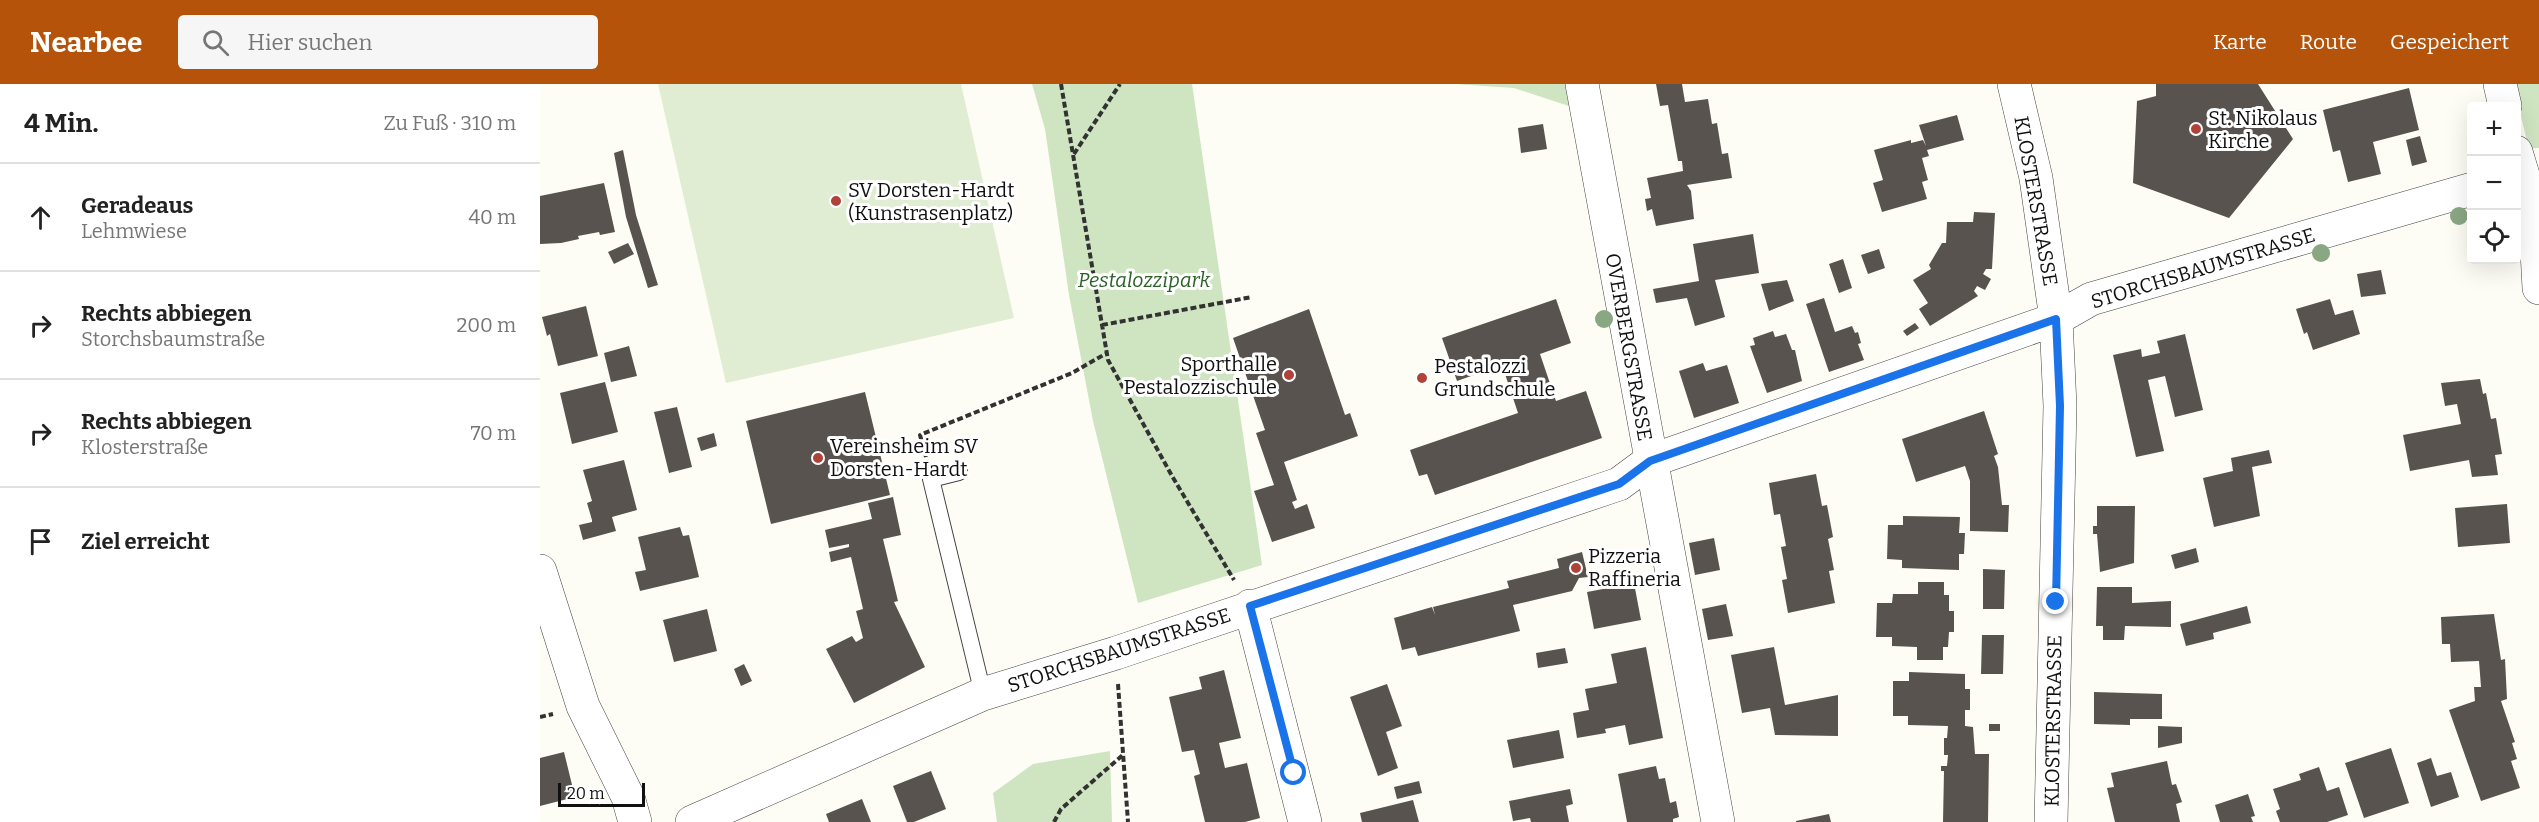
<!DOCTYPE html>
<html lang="de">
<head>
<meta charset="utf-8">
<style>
	:root { --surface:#fff; --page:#f6f6f6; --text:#222; --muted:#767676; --line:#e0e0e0; --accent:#b45309 }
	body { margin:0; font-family:Bitter,serif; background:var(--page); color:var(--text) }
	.controls { position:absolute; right:18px; top:18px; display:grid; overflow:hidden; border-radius:6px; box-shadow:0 6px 24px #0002 }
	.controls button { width:54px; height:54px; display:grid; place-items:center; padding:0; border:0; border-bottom:2px solid var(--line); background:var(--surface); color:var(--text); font:30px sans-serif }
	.scale { position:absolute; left:18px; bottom:15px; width:87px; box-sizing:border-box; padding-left:6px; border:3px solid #101010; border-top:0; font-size:16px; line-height:21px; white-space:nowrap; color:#101010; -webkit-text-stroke:4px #fff; paint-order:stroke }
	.stop { position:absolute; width:18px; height:18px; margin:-14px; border:4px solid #1a73e8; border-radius:50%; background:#fff }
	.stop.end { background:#1a73e8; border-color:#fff; box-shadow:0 2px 6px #0008 }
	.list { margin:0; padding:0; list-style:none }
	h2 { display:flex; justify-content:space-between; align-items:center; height:78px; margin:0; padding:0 24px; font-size:26px }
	h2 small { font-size:20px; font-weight:400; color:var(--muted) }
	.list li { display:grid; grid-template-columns:39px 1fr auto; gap:18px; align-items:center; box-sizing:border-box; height:108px; padding:0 24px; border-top:2px solid var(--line) }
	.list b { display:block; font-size:22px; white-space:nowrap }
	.list p { margin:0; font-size:20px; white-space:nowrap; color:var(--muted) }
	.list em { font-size:20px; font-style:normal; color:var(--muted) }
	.icon { flex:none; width:33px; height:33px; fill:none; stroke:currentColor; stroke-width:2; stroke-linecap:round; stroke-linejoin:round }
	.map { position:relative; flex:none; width:1999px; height:738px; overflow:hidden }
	header { display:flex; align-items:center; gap:36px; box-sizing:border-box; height:84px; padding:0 30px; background:var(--accent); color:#fff }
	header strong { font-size:28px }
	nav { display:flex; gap:33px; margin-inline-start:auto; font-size:21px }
	.search { width:420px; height:54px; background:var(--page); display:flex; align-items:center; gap:15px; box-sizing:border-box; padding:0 21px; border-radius:6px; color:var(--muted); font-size:22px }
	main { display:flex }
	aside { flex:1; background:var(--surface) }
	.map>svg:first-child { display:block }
	.green { fill:#cfe5c1 }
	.pitch { fill:#e1edd2 }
	.building { fill:#58534e }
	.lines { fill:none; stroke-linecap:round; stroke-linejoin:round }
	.service-casing { stroke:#434343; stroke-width:18 }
	.minor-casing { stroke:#434343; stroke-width:34 }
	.path { stroke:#323232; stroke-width:4; stroke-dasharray:6 3; stroke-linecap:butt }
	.service { stroke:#fff; stroke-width:16 }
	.minor { stroke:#fff; stroke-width:33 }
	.tree { fill:#8aa784 }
	.route { stroke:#1a73e8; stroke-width:8 }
	.poi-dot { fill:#b04239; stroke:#fff; stroke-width:2 }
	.labels { text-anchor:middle; stroke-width:6; stroke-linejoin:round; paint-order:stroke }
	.poi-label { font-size:20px; fill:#101010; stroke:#fff; text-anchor:start }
	.street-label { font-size:20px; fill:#101010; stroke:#fff }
	.park-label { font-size:20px; font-style:italic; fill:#2c6128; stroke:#fff }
</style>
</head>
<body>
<header>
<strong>Nearbee</strong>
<div class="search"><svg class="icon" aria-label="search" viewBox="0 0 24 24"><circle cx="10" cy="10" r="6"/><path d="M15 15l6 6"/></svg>Hier suchen</div>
<nav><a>Karte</a><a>Route</a><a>Gespeichert</a></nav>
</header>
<main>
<aside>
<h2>4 Min.<small>Zu Fuß · 310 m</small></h2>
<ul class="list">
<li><svg class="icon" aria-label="ahead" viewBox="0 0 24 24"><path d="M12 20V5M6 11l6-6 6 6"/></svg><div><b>Geradeaus</b><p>Lehmwiese</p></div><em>40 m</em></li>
<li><svg class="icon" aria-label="right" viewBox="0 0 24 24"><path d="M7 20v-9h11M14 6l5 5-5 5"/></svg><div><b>Rechts abbiegen</b><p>Storchsbaumstraße</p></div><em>200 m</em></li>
<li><svg class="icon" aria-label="right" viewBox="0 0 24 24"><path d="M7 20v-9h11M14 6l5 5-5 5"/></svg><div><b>Rechts abbiegen</b><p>Klosterstraße</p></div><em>70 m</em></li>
<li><svg class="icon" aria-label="arrive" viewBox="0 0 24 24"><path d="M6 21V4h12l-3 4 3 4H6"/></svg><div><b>Ziel erreicht</b></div></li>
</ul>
</aside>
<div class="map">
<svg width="1999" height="738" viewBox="0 0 1999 738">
	<rect width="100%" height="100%" fill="#fefdf5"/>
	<path class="green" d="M492 0H652L722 481 598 519 553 337 529 211 505 45Z
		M914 0H1031L1035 24 974 4Z
		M1973 0H1999V64H1992L1986 53Z
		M570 667 572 738H457L453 709 493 680Z"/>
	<path class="pitch" d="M118 0H421L474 234 186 299Z"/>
	<path class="building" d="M1116 0H1142L1145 18 1168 15 1172 40 1177 39 1182 70 1188 69 1192 94 1147 101 1151 107 1154 135 1116 142 1112 125 1107 127 1105 115 1111 114 1107 94 1143 87 1142 77H1138L1128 21 1120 22Z
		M1616 0H1718L1753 55 1689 134 1593 99 1597 17 1616 12Z
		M1869 4 1879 46 1833 58 1841 90 1808 98 1800 66 1793 68 1783 26Z
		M1417 31 1424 56 1387 66 1389 72 1382 74 1388 96 1382 98 1387 115 1342 128 1333 99 1343 96 1334 66 1371 56V59L1383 56 1386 62 1379 41Z
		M1003 40 1007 65 981 69 978 44Z
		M1880 52 1887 78 1872 82 1866 56Z
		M83 66 96 131 118 201 108 204 86 133 74 69Z
		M64 99 75 148 60 151 59 148 38 152 39 155 21 159 0 160V112Z
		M1434 128 1455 129 1452 185H1446L1443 190 1451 195 1445 206 1437 202 1434 207 1438 212 1390 242 1379 225 1388 219 1373 196 1391 185 1389 181 1402 159H1406L1407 138H1433Z
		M1213 150 1219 189 1175 196 1185 233 1155 242 1147 214 1116 219 1113 205 1159 197 1153 160Z
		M88 159 94 170 74 180 68 168Z
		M1339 165 1345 184 1328 190 1321 171Z
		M1303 175 1312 204 1299 209 1289 180Z
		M1841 186 1846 210 1821 213 1817 190Z
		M1247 196 1254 217 1229 227 1221 200Z
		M1284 214 1295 248 1312 242 1315 249 1318 248 1321 259 1318 260 1324 276 1289 288 1266 220Z
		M1016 215 1031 259 1000 270 1016 317 1046 307 1062 354 895 411 887 390 879 392 870 366 978 329 962 281 917 297 902 254Z
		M1790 215 1795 231 1813 226 1820 250 1773 266 1767 248 1764 250 1756 225Z
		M46 222 58 272 18 282 10 250 7 252 2 233Z
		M769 225 805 331 810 329 818 352 744 378 757 416 752 418 755 425 767 420 775 444 732 458 714 407 734 401 716 349 725 346 693 254Z
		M1375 239 1379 244 1367 252 1363 247Z
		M1233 247 1235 253 1246 250 1252 266H1255L1262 297 1227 309 1210 262 1215 261 1213 254Z
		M1645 250 1663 326 1635 333 1625 292 1608 296 1624 367 1596 373 1573 271 1601 265 1602 273 1620 269 1617 257Z
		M89 262 97 292 71 298 64 269Z
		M1163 279 1166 287 1187 281 1199 319 1154 334 1139 287Z
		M1940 295 1943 310 1946 309 1951 335 1956 334 1962 370 1955 371 1958 391 1932 393 1929 376 1870 387 1863 351 1921 340 1917 320 1905 322 1901 299Z
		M65 298 78 348 32 360 20 309Z
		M325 308 350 411 231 440 206 337Z
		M137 323 152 383 129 389 114 328Z
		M1444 327 1458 370 1454 372 1458 383 1462 421H1469L1468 448 1430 447V397L1425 382 1376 398 1362 355Z
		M174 349 177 362 161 367 157 354Z
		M1729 366 1732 379 1712 383 1720 432 1674 443 1663 394 1693 387 1691 374Z
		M84 376 97 426 72 433 76 447 43 456 39 441 52 438V436L47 419 52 417 43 386Z
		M1276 390 1282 422 1287 421 1293 453 1288 455 1294 486 1289 487 1295 519 1248 529 1242 496 1247 495 1241 463 1246 462 1240 430 1234 431 1229 399Z
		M353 413 361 451 343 455 358 517 354 518 385 583 314 619 286 565 312 552 316 558 323 554 316 527 323 525 311 473 291 478 289 468 309 463V460L289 464 285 446 332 435 328 419Z
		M1967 420 1970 459 1918 463 1915 424Z
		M1557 422H1595L1594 479 1560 488 1557 450H1553V442H1557Z
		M1363 432 1420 433 1419 449H1425L1424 470H1419V486L1362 484V476L1347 475 1348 441H1363Z
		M140 443 143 452 149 451 159 493 100 507 95 488 106 486 98 453Z
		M1174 454 1180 486 1155 491 1149 459Z
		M1656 464 1659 478 1635 485 1631 471Z
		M1042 468 1048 493 1039 494 1032 507 973 521 980 547 878 572 875 563 862 566 854 534 892 523 895 531 893 523 969 504 967 497 1019 484 1017 475Z
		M1443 485 1465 486 1464 525H1443Z
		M1075 498 1076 502 1094 499 1101 536 1054 545 1047 508 1063 505 1062 501Z
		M1378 498H1404V511H1409V527H1414V548H1409L1408 563H1403V576H1377V563L1352 562V553H1336L1337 519H1352L1353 510H1378Z
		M1557 503H1592V519L1631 517V543L1585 542 1584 556H1563V542H1556Z
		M1186 520 1193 552 1168 556 1162 525Z
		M1707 522 1711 539 1673 549 1674 555 1646 562 1640 540Z
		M167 525 177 567 134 578 123 536Z
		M1954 530 1961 576 1965 575 1967 615 1961 617 1975 658 1972 659 1977 675 1971 677 1980 704 1941 717 1909 626 1935 617 1934 603H1941L1939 577 1911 578 1910 560H1902L1901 533Z
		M1442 551H1464L1463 590H1441Z
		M1106 563 1123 654 1089 661 1085 641 1065 645 1066 649 1037 654 1033 629 1049 626 1045 605 1077 599 1071 570Z
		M1234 563 1245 621 1298 611V652L1235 651 1230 624 1202 629 1191 571Z
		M1025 564 1028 579 998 584 996 569Z
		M204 580 212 597 201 602 194 585Z
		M684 586 701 654 679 659 685 684 707 679 720 734 705 738H665L654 692 660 690 654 666 642 668 629 613 662 605 659 593Z
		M1369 588 1425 590V605H1430V626H1425V642L1433 643 1435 670H1449L1448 738H1403L1404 687H1401V682H1407L1408 671H1404V654H1407L1408 642 1368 641V632H1353V597H1369Z
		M847 600 862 642 846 648 858 684 838 692 810 613Z
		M1554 608 1622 610V635H1590V641L1554 640Z
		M1449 640H1460V647H1449Z
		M1618 642 1642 643V659L1618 664Z
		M1019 646 1024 674 973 684 967 656Z
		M1851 664 1869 719 1824 734 1805 679Z
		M24 668 35 713 0 722V674Z
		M1891 674 1897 692 1911 688 1919 713 1891 723 1877 679Z
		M1627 677 1632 701 1636 700 1642 718 1636 720 1640 738H1575L1567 704 1574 703 1571 689Z
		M1116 682 1119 695 1125 694 1130 719 1136 717 1139 733 1133 735V738H1087L1078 690Z
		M1779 683 1787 707 1799 703 1808 731 1787 738H1740L1736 727 1740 725 1733 705 1761 696 1759 690Z
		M391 687 406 725 374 738H367L353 702Z
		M879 697 882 709 857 715 854 703Z
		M1030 705 1033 720 1026 722 1029 738H991L990 734 973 737 969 717Z
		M1708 710 1715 732 1711 733 1713 738H1680L1675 721Z
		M322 715 331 738H289L286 730Z
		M873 716 879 738H822L820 729Z
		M1289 730 1291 738H1256V737Z"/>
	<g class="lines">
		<g class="service-casing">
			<path id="service" d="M419 388 391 395 443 610"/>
		</g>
		<g class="minor-casing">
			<path id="minor" d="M1042 0 1178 738
				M1474 0 1496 94 1516 235 1520 322 1511 738
				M1960 0 1965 22
				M1976 68 1995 131 1999 204
				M0 487 43 622 88 713 95 738
				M710 522 765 738
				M152 738 443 610 576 569 1079 400 1110 377 1516 235 1551 215 1932 105"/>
		</g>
		<path class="path" d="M521 0 568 276 632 392 694 496
			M534 70 580 0
			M562 241 712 213
			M386 373 380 351 532 289 567 269
			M578 600 588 738
			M0 633 13 630
			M514 738 521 725 584 670"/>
		<use href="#service" class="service"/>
		<use href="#minor" class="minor"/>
	</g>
	<g class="tree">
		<circle cx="1919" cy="132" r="9"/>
		<circle cx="1781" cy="169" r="9"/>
		<circle cx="1064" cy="235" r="9"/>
	</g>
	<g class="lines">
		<path class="route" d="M754 689 710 522 1079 400 1110 377 1516 235 1520 322 1516 518"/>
	</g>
	<g class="poi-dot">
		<circle cx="1656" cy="45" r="6"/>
		<circle cx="296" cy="117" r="6"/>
		<circle cx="749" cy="291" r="6"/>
		<circle cx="882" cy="294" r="6"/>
		<circle cx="278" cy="374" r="6"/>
		<circle cx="1036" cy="484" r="6"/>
	</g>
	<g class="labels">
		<g class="poi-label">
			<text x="1668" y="41">St. Nikolaus<tspan x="1668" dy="23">Kirche</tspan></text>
			<text x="308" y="113">SV Dorsten-Hardt<tspan x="308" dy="23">(Kunstrasenplatz)</tspan></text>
			<text x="737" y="287" text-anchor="end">Sporthalle<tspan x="737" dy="23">Pestalozzischule</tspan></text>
			<text x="894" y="289">Pestalozzi<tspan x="894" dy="23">Grundschule</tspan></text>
			<text x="290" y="369">Vereinsheim SV<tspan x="290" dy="23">Dorsten-Hardt</tspan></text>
			<text x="1048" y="479">Pizzeria<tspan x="1048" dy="23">Raffineria</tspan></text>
		</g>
		<g class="street-label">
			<text transform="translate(1496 117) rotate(80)" y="7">KLOSTERSTRASSE</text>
			<text transform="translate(1663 184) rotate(-17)" y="7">STORCHSBAUMSTRASSE</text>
			<text transform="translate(1089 263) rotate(80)" y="7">OVERBERGSTRASSE</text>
			<text transform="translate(579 566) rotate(-18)" y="7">STORCHSBAUMSTRASSE</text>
			<text transform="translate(1513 637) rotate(-89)" y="7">KLOSTERSTRASSE</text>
		</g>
		<g class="park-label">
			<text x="604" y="203">Pestalozzipark</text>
		</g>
	</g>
</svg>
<div class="controls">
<button>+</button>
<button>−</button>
<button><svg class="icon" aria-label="locate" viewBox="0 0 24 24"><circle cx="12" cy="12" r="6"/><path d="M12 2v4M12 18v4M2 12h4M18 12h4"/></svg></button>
</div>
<div class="scale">20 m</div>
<div class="stop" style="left:754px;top:689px"></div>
<div class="stop end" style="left:1516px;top:518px"></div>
</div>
</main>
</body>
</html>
